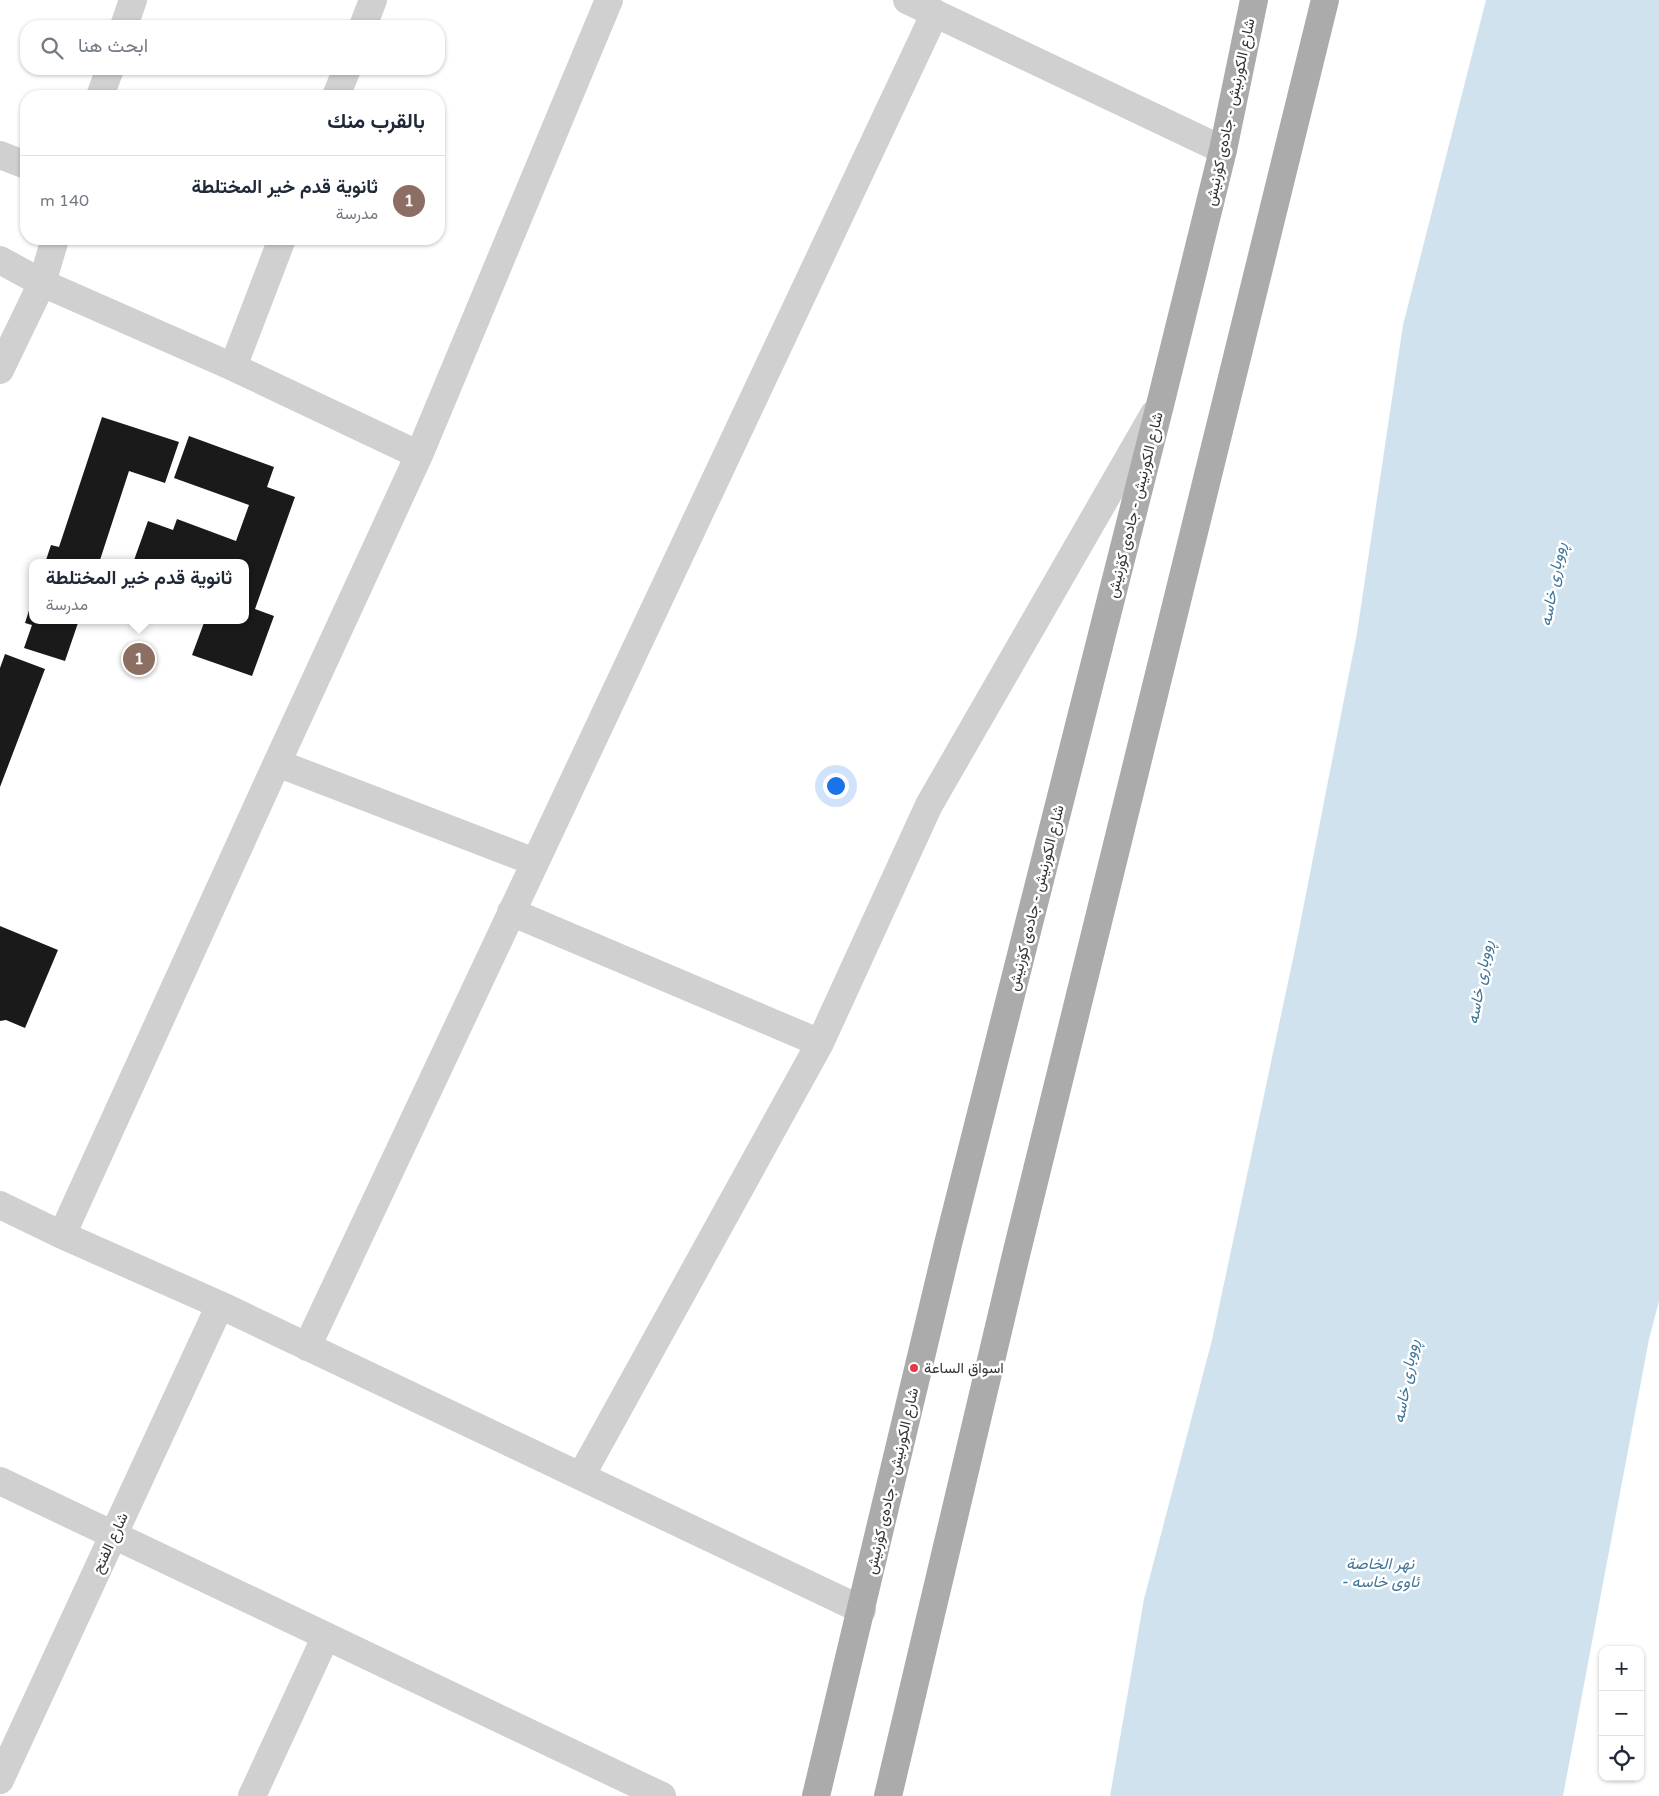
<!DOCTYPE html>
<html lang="ar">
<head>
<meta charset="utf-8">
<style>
	:root { --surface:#fff; --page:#f6f6f7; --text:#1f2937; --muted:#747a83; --line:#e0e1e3; --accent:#e63946 }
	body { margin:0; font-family:"Varela Round",Vazirmatn,sans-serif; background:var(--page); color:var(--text); direction:rtl }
	.controls { position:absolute; right:15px; bottom:15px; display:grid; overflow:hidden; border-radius:10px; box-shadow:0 1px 4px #0004 }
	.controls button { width:45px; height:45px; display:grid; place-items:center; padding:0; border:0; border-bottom:1px solid var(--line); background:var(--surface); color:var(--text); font:25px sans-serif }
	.you { position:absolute; left:835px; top:785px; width:18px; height:18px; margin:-12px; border:4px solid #fff; border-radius:50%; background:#1a73e8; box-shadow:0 0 0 8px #1a73e833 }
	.badge { display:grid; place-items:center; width:32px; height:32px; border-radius:50%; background:var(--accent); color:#fff; font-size:16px; font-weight:700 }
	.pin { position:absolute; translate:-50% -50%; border:2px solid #fff; box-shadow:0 1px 5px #0006 }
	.popup { position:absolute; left:29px; top:559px; width:220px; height:65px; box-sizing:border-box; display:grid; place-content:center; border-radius:10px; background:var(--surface); filter:drop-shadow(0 1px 4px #0005); font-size:16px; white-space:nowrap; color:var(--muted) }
	.popup b { font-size:19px; color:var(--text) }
	.popup::after { content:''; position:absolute; left:50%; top:100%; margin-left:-10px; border:10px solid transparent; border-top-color:var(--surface) }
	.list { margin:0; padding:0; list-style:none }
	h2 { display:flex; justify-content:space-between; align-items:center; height:65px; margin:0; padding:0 20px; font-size:21px }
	h2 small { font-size:16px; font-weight:400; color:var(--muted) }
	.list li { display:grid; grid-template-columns:32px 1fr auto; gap:15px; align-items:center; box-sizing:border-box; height:90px; padding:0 20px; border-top:1px solid var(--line) }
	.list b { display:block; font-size:19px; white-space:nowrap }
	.list p { margin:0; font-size:16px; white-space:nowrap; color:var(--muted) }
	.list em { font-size:16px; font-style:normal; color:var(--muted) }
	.icon { flex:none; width:28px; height:28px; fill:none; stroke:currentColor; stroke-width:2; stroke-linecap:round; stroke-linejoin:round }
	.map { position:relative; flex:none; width:1659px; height:1796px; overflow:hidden; direction:ltr }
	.search { position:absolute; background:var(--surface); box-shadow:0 1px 4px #0004; left:20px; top:20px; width:425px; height:55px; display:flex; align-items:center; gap:12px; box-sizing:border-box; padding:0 18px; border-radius:20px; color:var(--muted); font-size:19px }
	.panel { position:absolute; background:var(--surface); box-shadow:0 1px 4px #0004; left:20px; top:90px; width:425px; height:155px; border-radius:20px; direction:rtl }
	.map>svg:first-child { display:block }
	.water { fill:#cfe2ee }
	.building { fill:#1a1a1a }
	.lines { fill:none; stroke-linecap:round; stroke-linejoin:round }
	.minor { stroke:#d0d0d0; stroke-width:28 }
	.major { stroke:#ababab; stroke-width:28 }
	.poi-dot { fill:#e63946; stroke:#fff; stroke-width:2 }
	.labels { text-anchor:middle; stroke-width:5; stroke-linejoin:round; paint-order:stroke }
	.street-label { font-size:15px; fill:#333; stroke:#fff }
	.poi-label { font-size:15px; fill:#333; stroke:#fff; text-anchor:start }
	.water-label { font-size:16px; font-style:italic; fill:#3f7597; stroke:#fff }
</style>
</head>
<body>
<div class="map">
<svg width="1659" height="1796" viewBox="0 0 1659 1796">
	<rect width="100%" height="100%" fill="#fff"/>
	<path class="water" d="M1486 0H1659V1301L1649 1339 1563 1796H1110L1144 1599 1212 1340 1297 940 1357 633 1403 325Z"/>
	<path class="building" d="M102 417 179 442 165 483 129 471 99 563H45L51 545 59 547Z
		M189 436 274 467 267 487 295 497 255 609 274 616 252 676 192 655 205 620H245V563H133L148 521 173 530 177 519 236 541 249 505 174 478Z
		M32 601 33 620H79L65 661 24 648 32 625 25 623Z
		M5 654 45 669 0 787V668Z
		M0 926 58 950 25 1028 6 1020 0 1021Z"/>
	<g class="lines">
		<path class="minor" d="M907 0 1223 150
			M124 26 133 0
			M363 26 373 0
			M100 96 110 69
			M336 96 347 69
			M0 155 26 165
			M0 260 42 283 233 367 419 455
			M233 367 282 239
			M0 370 42 283 55 239
			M277 763 535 862
			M511 912 820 1043 581 1476
			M820 1043 929 805 1154 414
			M0 1205 62 1235 220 1305 862 1610
			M62 1235 277 763 419 455 609 0
			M307 1347 935 13
			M0 1481 662 1796
			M0 1780 220 1305
			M252 1796 326 1636"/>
		<path class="major" d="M816 1796 948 1244 1161 401 1223 150 1254 0
			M888 1796 1015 1259 1325 0"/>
	</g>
	<circle class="poi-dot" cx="914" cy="1368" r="5"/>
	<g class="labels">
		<g class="street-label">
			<text transform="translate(1230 112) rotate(-78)" y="5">شارع الكورنيش - جادەی کۆرنیش</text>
			<text transform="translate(1135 505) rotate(-76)" y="5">شارع الكورنيش - جادەی کۆرنیش</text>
			<text transform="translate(1036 898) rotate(-76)" y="5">شارع الكورنيش - جادەی کۆرنیش</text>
			<text transform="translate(892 1481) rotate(-77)" y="5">شارع الكورنيش - جادەی کۆرنیش</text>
			<text transform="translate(110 1543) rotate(-65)" y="5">شارع الفتح</text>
		</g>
		<g class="poi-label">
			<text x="924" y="1373">اسواق الساعة</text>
		</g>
		<g class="water-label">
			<text transform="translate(1552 584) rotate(-80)" y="6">ڕووباری خاسە</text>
			<text transform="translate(1479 982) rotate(-80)" y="6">ڕووباری خاسە</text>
			<text transform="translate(1405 1381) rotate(-80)" y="6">ڕووباری خاسە</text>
			<text x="1380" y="1569">نهر الخاصة<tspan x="1380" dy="18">- ئاوی خاسە</tspan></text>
		</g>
	</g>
</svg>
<div class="controls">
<button>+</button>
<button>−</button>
<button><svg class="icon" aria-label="locate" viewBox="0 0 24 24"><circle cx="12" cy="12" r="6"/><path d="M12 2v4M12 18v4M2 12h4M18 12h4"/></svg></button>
</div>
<div class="you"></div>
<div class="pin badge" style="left:139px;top:659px;background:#8d6e63">1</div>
<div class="popup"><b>ثانوية قدم خير المختلطة</b>مدرسة</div>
<div class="search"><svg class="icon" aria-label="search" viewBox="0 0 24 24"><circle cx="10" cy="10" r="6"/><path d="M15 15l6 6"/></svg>ابحث هنا</div>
<section class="panel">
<h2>بالقرب منك<small></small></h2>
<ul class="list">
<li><span class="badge" style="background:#8d6e63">1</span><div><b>ثانوية قدم خير المختلطة</b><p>مدرسة</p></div><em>140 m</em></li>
</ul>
</section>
</div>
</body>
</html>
